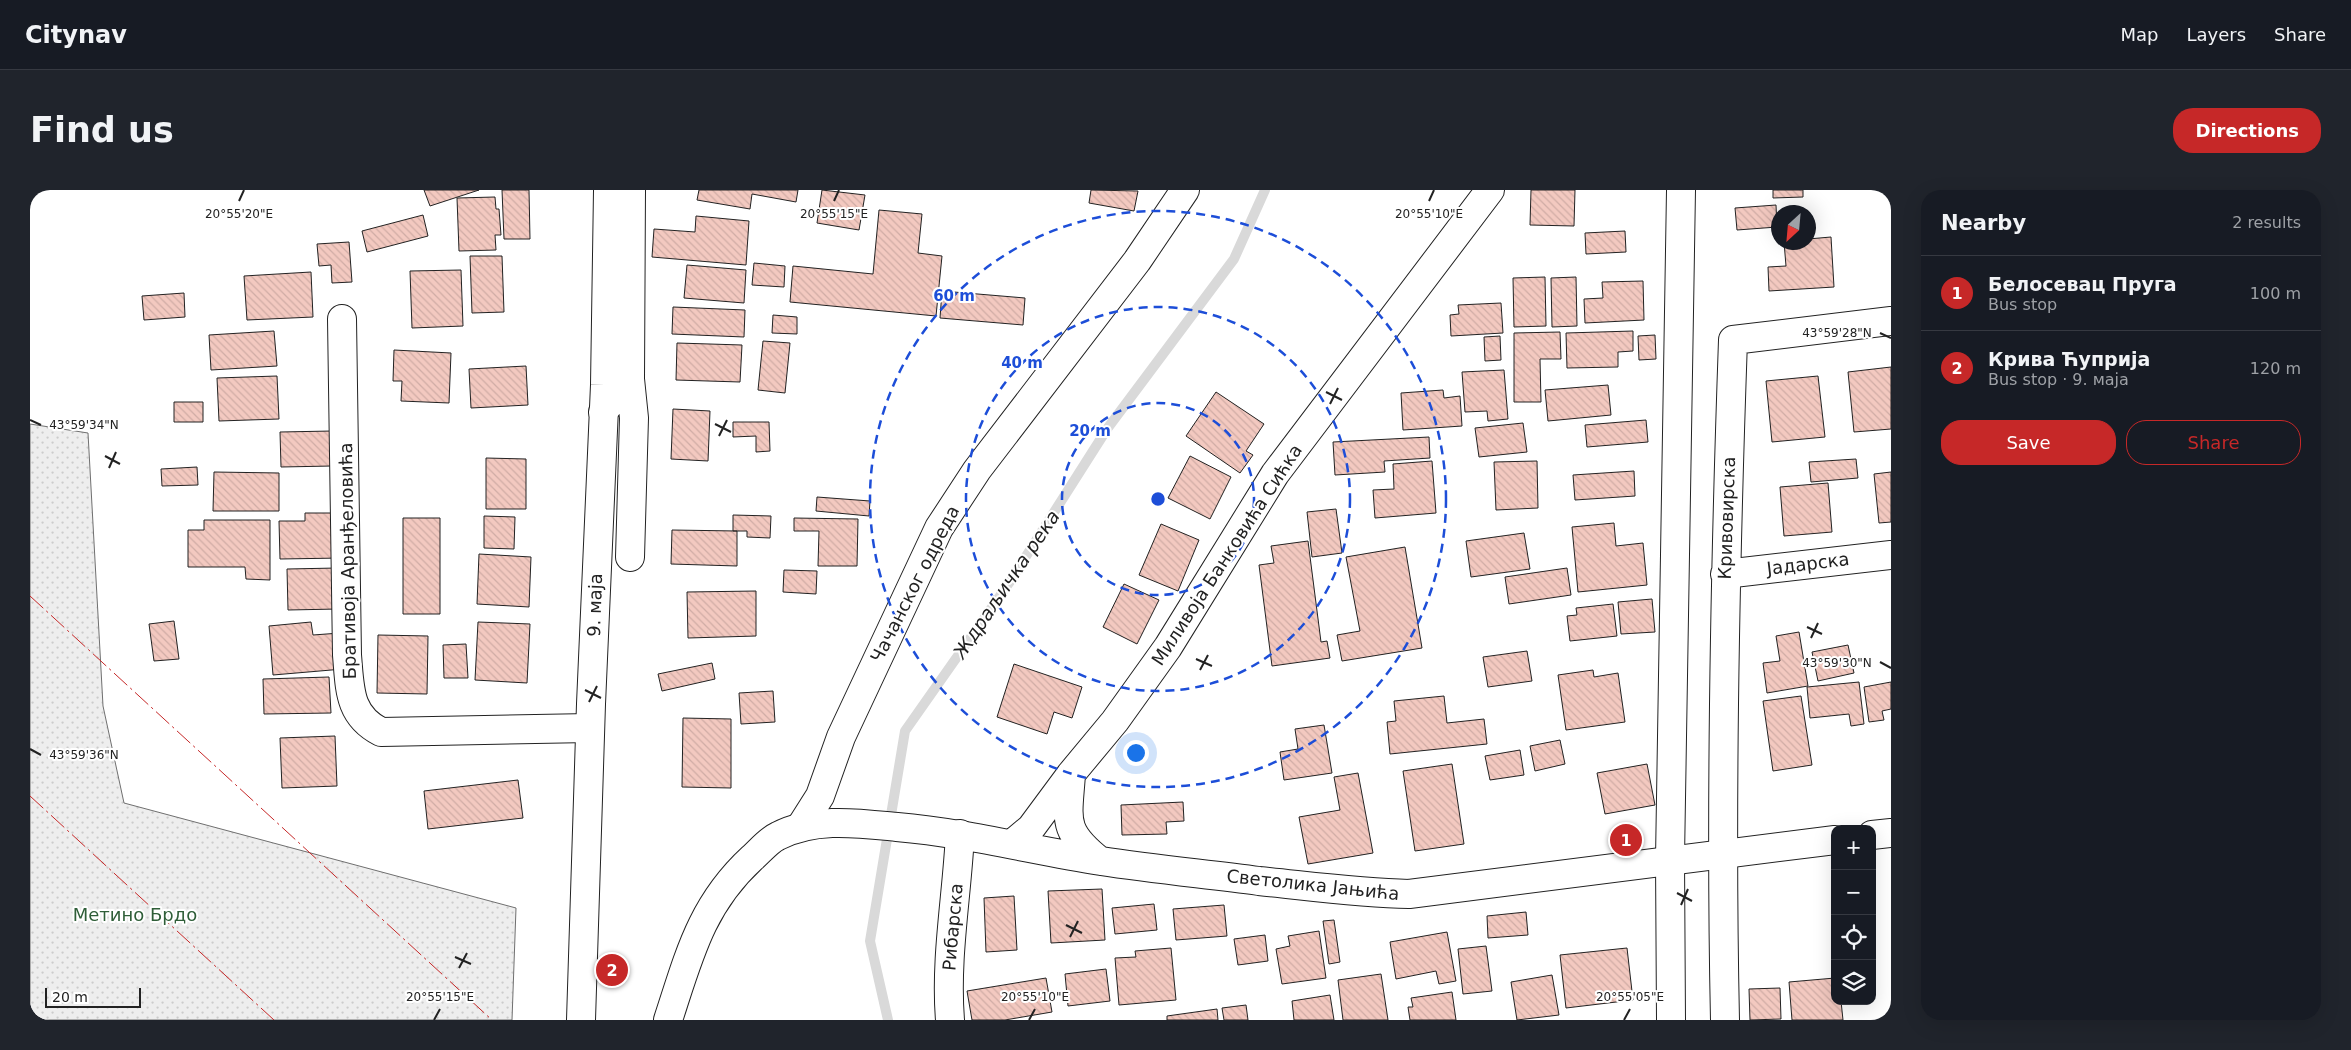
<!DOCTYPE html>
<html lang="en">
<head>
<meta charset="utf-8">
<style>
	:root { --surface:#171b24; --page:#20242c; --text:#f1f3f6; --muted:#9ea1a6; --line:#363941; --accent:#c62828 }
	body { margin:0; font-family:"DejaVu Sans",sans-serif; background:var(--page); color:var(--text) }
	.controls { position:absolute; right:15px; bottom:15px; display:grid; overflow:hidden; border-radius:10px; box-shadow:0 5px 20px #0002 }
	.controls button { width:45px; height:45px; display:grid; place-items:center; padding:0; border:0; border-bottom:1px solid var(--line); background:var(--surface); color:var(--text); font:25px sans-serif }
	.compass { position:absolute; left:1741px; top:15px; width:45px; height:45px; border-radius:50%; background:var(--surface); box-shadow:0 5px 20px #0002; rotate:206deg }
	.scale { position:absolute; left:15px; bottom:12px; width:96px; box-sizing:border-box; padding-left:5px; border:2px solid #222; border-top:0; font-size:14px; line-height:18px; white-space:nowrap; color:#222; -webkit-text-stroke:4px #fff; paint-order:stroke }
	.you { position:absolute; left:1105px; top:562px; width:18px; height:18px; margin:-12px; border:4px solid #fff; border-radius:50%; background:#1a73e8; box-shadow:0 0 0 8px #1a73e833 }
	.badge { display:grid; place-items:center; width:32px; height:32px; border-radius:50%; background:var(--accent); color:#fff; font-size:16px; font-weight:700 }
	.pin { position:absolute; translate:-50% -50%; border:2px solid #fff; box-shadow:0 1px 5px #0006 }
	.list { margin:0; padding:0; list-style:none }
	h2 { display:flex; justify-content:space-between; align-items:center; height:65px; margin:0; padding:0 20px; font-size:21px }
	h2 small { font-size:16px; font-weight:400; color:var(--muted) }
	.list li { display:grid; grid-template-columns:32px 1fr auto; gap:15px; align-items:center; box-sizing:border-box; height:75px; padding:0 20px; border-top:1px solid var(--line) }
	.list b { display:block; font-size:19px; white-space:nowrap }
	.list p { margin:0; font-size:16px; white-space:nowrap; color:var(--muted) }
	.list em { font-size:16px; font-style:normal; color:var(--muted) }
	.actions { display:flex; gap:10px; padding:15px 20px }
	.actions a { flex:1; padding:11px 0; border:1px solid var(--accent); border-radius:20px; text-align:center; font-size:18px; color:var(--accent) }
	.actions .main { background:var(--accent); color:#fff }
	.icon { flex:none; width:28px; height:28px; fill:none; stroke:currentColor; stroke-width:2; stroke-linecap:round; stroke-linejoin:round }
	.map { position:relative; flex:none; width:1861px; height:830px; overflow:hidden; border-radius:20px }
	header { display:flex; align-items:center; gap:30px; box-sizing:border-box; height:70px; padding:0 25px; background:var(--surface); border-bottom:1px solid var(--line) }
	header strong { font-size:24px }
	nav { display:flex; gap:28px; margin-inline-start:auto; font-size:18px }
	.intro { display:flex; align-items:center; justify-content:space-between; box-sizing:border-box; height:120px; padding:0 30px }
	h1 { margin:0; font-size:35px }
	.button { padding:12px 22px; border-radius:20px; background:var(--accent); color:#fff; font-size:18px; font-weight:700 }
	main { display:flex; gap:30px; padding:0 30px }
	aside { flex:1; background:var(--surface); border-radius:20px; box-shadow:0 5px 20px #0002 }
	.map>svg:first-child { display:block }
	.park { fill:url(#park-dots); stroke:#6f6f6f }
	.lines { fill:none; stroke-linecap:round; stroke-linejoin:round }
	.stream { stroke:#d9d9d9; stroke-width:10 }
	.building { fill:url(#building-back-hatch); stroke:#222 }
	.street-casing { stroke:#222; stroke-width:30 }
	.secondary-casing { stroke:#222; stroke-width:30 }
	.street { stroke:#fff; stroke-width:28 }
	.secondary { stroke:#fff; stroke-width:28 }
	.power { stroke:#c62828; stroke-width:1; stroke-dasharray:18 4 2.5 4; stroke-linecap:butt }
	.ticks { fill:none; stroke:#222; stroke-width:2 }
	.ring { fill:none; stroke:#1d4ed8; stroke-width:2.5; stroke-dasharray:9 6 }
	.labels { text-anchor:middle; stroke-width:4; stroke-linejoin:round; paint-order:stroke }
	.street-label { font-size:18px; fill:#222; stroke:#fff }
	.park-label { font-size:18px; fill:#2f5e38; stroke:#fff }
	.water-label { font-size:19px; font-style:italic; fill:#222; stroke:#fff }
	.ticks-label { font-size:12px; text-anchor:middle; fill:#222; stroke:#fff; stroke-width:4; stroke-linejoin:round; paint-order:stroke }
	.centre { fill:#1d4ed8; stroke:#fff; stroke-width:2.5 }
	.ring-label { font-size:15px; text-anchor:middle; font-weight:bold; fill:#1d4ed8; stroke:#fff; stroke-width:4; stroke-linejoin:round; paint-order:stroke }
</style>
</head>
<body>
<header>
<strong>Citynav</strong>
<nav><a>Map</a><a>Layers</a><a>Share</a></nav>
</header>
<div class="intro"><h1>Find us</h1><a class="button">Directions</a></div>
<main>
<div class="map">
<svg width="1861" height="830" viewBox="0 0 1861 830">
	<defs>
		<pattern id="park-dots" width="8" height="8" patternUnits="userSpaceOnUse" patternTransform="scale(1.25)"><rect width="8" height="8" fill="#eee"/><path d="M2 2h.1M6 6h.1" fill="none" stroke="#ccc" stroke-width="1.8" stroke-linecap="round"/></pattern>
		<pattern id="building-back-hatch" width="6" height="6" patternUnits="userSpaceOnUse" patternTransform="scale(1.25)"><rect width="6" height="6" fill="#f3c9c0"/><path d="M-1 5l2 2M0 0l6 6M5-1l2 2" fill="none" stroke="#d0aca5"/></pattern>
	</defs>
	<rect width="100%" height="100%" fill="#fff"/>
	<path class="park" d="M0 234 58 243 73 516 94 613 486 718 482 830H0Z"/>
	<g class="lines">
		<path class="stream" d="M858 830 840 751 875 541 979 393 1077 239 1204 69 1235 0"/>
	</g>
	<path class="building" d="M394 0H449L400 16Z
		M472 0H499L500 49H474Z
		M669 0H768L766 12 722 4 720 19 667 10Z
		M792 0 835 5 829 40 787 33Z
		M1061 0 1108 1 1104 21 1059 13Z
		M1501 0H1545L1544 36 1500 35Z
		M1743 0H1773V7L1743 8Z
		M465 7 466 19H469L471 45H465L466 60 429 61 427 8Z
		M1746 15 1747 37 1707 40 1705 18Z
		M849 20 892 24 888 63 912 66 906 126 760 112 763 76 843 84Z
		M393 25 398 46 337 62 332 41Z
		M666 26 719 31 716 75 622 67 624 39 665 42Z
		M1595 41 1596 62 1556 64 1555 43Z
		M1801 47 1804 97 1739 101 1738 77 1756 76 1754 52H1778V49Z
		M319 52 322 92 302 93 301 75 289 76 287 54Z
		M440 66H472L474 122 442 123Z
		M724 73 755 76 754 97 722 95Z
		M657 75 716 80 714 113 654 108Z
		M431 80 433 136 382 138 380 81Z
		M281 82 283 127 217 130 214 86Z
		M1515 87 1516 136 1484 137 1483 88Z
		M1546 87 1547 136 1522 137 1521 88Z
		M1613 91 1614 130 1555 133 1554 109 1573 108 1572 92Z
		M912 101 995 108 993 135 910 128Z
		M154 103 155 127 114 130 112 106Z
		M1471 113 1473 143 1421 146 1420 125 1429 124 1428 115Z
		M643 117 715 120 714 147 642 144Z
		M743 125 767 127V144L742 143Z
		M244 141 247 176 181 180 179 145Z
		M1603 141V161L1588 162V177L1537 178 1536 143Z
		M1530 142 1531 169H1510L1511 212H1484V143Z
		M1625 145 1626 169 1609 170 1608 146Z
		M1470 146 1471 170 1455 171 1454 147Z
		M733 151 760 153 755 203 728 200Z
		M647 153 712 155 710 192 646 190Z
		M364 160 421 163 419 213 371 211 372 191H363Z
		M496 176 498 215 441 218 439 179Z
		M1861 177V239L1824 242 1818 182Z
		M1474 180 1478 229 1458 231 1457 221 1435 222 1432 182Z
		M247 186 249 229 189 231 187 188Z
		M1788 186 1795 247 1742 252 1736 191Z
		M1578 195 1581 225 1518 231 1515 200Z
		M1413 200 1414 208 1430 206 1432 236 1373 240 1371 203Z
		M1186 202 1234 234 1216 261 1223 265 1210 283 1156 246Z
		M144 212H173V232H144Z
		M643 219 680 221 678 271 641 269Z
		M1616 230 1618 252 1557 257 1555 235Z
		M703 232H739L740 261 726 262V246L703 247Z
		M1493 233 1497 262 1449 267 1445 238Z
		M302 241V276L251 277 250 242Z
		M1399 247 1400 268 1354 271 1355 282 1305 285 1303 252Z
		M1160 266 1201 287 1180 329 1138 308Z
		M456 268 496 269V319H456Z
		M1826 269 1828 288 1781 292 1779 272Z
		M1402 271 1406 323 1345 328 1343 300 1364 299 1363 274Z
		M1507 271 1508 318 1466 320 1464 272Z
		M167 277 168 295 132 296 131 279Z
		M1604 281 1605 306 1545 310 1543 285Z
		M184 282 249 283V321H183Z
		M1861 282V332L1849 333 1844 284Z
		M1798 293 1802 342 1754 346 1750 297Z
		M787 307 840 311 839 326 786 321Z
		M1306 319 1312 363 1282 367 1277 322Z
		M275 323H311L312 368 250 369 249 331H275Z
		M703 325 741 326 740 348 717 347V341H703Z
		M454 326 485 327 484 359 454 358Z
		M373 328H410V424H373Z
		M764 328 828 329 827 376H788L789 341H764Z
		M174 330H240V390L216 389 215 377H158V340H174Z
		M1584 333 1586 356 1613 353 1617 395 1548 402 1542 337Z
		M1131 334 1169 350 1148 401 1109 385Z
		M642 340 707 341V376L641 374Z
		M1494 343 1500 379 1441 387 1436 351Z
		M1278 351 1291 452 1297 451 1300 468 1242 476 1229 375 1244 373 1241 356Z
		M1375 357 1392 458 1312 471 1307 445 1330 441 1316 367Z
		M449 364 501 367 499 417 447 414Z
		M307 378 308 419 258 420 257 379Z
		M1537 378 1541 405 1479 414 1475 387Z
		M754 380 787 381 786 404 753 402Z
		M1094 394 1129 410 1107 454 1073 437Z
		M726 401V446L658 448 657 402Z
		M1622 409 1625 442 1591 444 1588 412Z
		M1583 414 1587 446 1540 451 1537 426 1547 425 1546 418Z
		M144 431 149 469 124 471 119 434Z
		M281 432 283 445 310 443 313 479 243 485 239 436Z
		M448 432 500 434 497 493 445 490Z
		M1769 442 1778 496 1737 503 1733 473 1750 471 1746 446Z
		M348 445 398 446 397 504 347 503Z
		M436 454 438 488H414L413 455Z
		M1818 455 1824 483 1788 491 1782 462Z
		M1497 461 1502 491 1458 497 1453 467Z
		M682 473 685 489 632 501 628 484Z
		M984 474 1052 497 1042 528 1024 522 1017 544 967 527Z
		M1563 480 1564 487 1588 483 1595 532 1536 540 1528 485Z
		M299 487 301 523 234 524 233 489Z
		M1829 492 1834 534 1821 536 1819 524 1780 528 1777 497Z
		M1861 492V519L1852 521 1854 530 1839 532 1834 497Z
		M743 501 745 532 711 534 709 503Z
		M1414 506 1417 533 1454 529 1457 554 1360 564 1357 532 1366 531 1364 511Z
		M1771 506 1782 575 1743 581 1733 511Z
		M653 528 701 529V598L652 597Z
		M1294 535 1302 583 1254 590 1250 562 1268 559 1265 539Z
		M305 546 307 596 252 598 250 548Z
		M1530 550 1535 574 1505 581 1500 556Z
		M1490 560 1494 585 1460 590 1455 566Z
		M1422 574 1434 654 1385 661 1373 581Z
		M1617 574 1625 615 1575 624 1567 583Z
		M1328 583 1343 663 1278 674 1269 627 1310 620 1304 587Z
		M488 590 493 628 398 639 394 601Z
		M1153 612 1154 631 1136 632 1137 644 1092 645 1091 615Z
		M1072 699 1075 750 1021 753 1018 701Z
		M984 706 987 760 956 762 954 708Z
		M1124 714 1127 740 1085 744 1082 718Z
		M1194 715 1197 746 1146 750 1143 719Z
		M1496 722 1498 745 1458 748 1457 726Z
		M1304 730 1310 772 1299 774 1293 731Z
		M1289 741 1296 788 1252 794 1246 759 1260 756 1258 746Z
		M1417 742 1426 791 1409 794 1406 781 1366 789 1360 752Z
		M1235 745 1238 771 1208 775 1204 749Z
		M1456 756 1462 801 1433 804 1428 759Z
		M1141 758 1146 810 1089 815 1085 768 1106 767 1105 761Z
		M1597 758 1603 810 1536 818 1530 765Z
		M1076 779 1080 811 1038 816 1035 784Z
		M1351 784 1358 830H1313L1308 790Z
		M1522 785 1529 825 1487 830 1481 792Z
		M1016 788 1022 822 975 830H942L937 801Z
		M1805 788V811H1811L1813 830H1762L1759 792Z
		M1750 798 1751 829 1720 830 1719 799Z
		M1422 802 1426 830H1380L1378 817H1383L1381 808Z
		M1300 805 1304 830H1264L1262 811Z
		M1216 815 1218 830H1194L1192 818Z
		M1187 819 1188 830H1137V826Z"/>
	<g class="lines">
		<g class="street-casing">
			<path id="street" d="M312 129 317 465C320 498 318 525 351 542L560 538
				M600 189 604 228 600 367
				M573 222 600 189 601 0
				M1695 384 1861 365
				M771 636 790 606 811 547 909 338 947 280 1107 71 1155 0
				M920 830C915 768 927 706 930 644
				M1641 830 1640 669 1651 0
				M1695 830C1690 603 1695 377 1703 150L1861 131"/>
		</g>
		<g class="secondary-casing">
			<path id="secondary" d="M1041 584C1038 630 1031 640 1070 671
				M1842 645 1861 643
				M983 653 1001 638 1041 584 1085 531 1138 457 1245 284 1460 0
				M551 830 561 514 575 195 578 0
				M638 830C659 766 671 715 722 668 730 661 739 650 748 646 785 627 827 633 867 637 936 643 1002 660 1071 671 1123 679 1176 684 1229 691 1279 696 1329 703 1379 704L1805 650"/>
		</g>
		<use href="#street" class="street"/>
		<use href="#secondary" class="secondary"/>
		<path class="power" d="M0 406 462 830
			M0 606 244 830"/>
	</g>
	<path class="ticks" d="M209 11 214 0M804 11 809 0M1399 11 1404 0M1850 143 1861 148M1296 202 1312 210M1300 214 1308 198M0 230 11 235M685 234 701 242M689 246 697 230M75 266 90 274M79 278 86 262M1777 437 1792 444M1781 448 1788 433M1166 469 1182 476M1850 472 1861 478M1170 480 1178 465M555 500 571 508M559 512 567 496M0 559 11 565M1647 703 1662 711M1651 715 1658 699M1036 735 1052 743M1040 747 1048 731M425 767 441 774M429 778 437 763M404 830 410 819M999 830 1005 819M1594 830 1600 819"/>
	<g class="ring">
		<circle cx="1128" cy="309" r="96"/>
		<circle cx="1128" cy="309" r="192"/>
		<circle cx="1128" cy="309" r="288"/>
	</g>
	<g class="labels">
		<g class="street-label">
			<text transform="translate(1697 328) rotate(-88)" y="6">Кривовирска</text>
			<text transform="translate(1197 365) rotate(-57)" y="6">Миливоја Банковића Сићка</text>
			<text transform="translate(318 371) rotate(-91)" y="6">Бративоја Аранђеловића</text>
			<text transform="translate(1778 374) rotate(-7)" y="6">Јадарска</text>
			<text transform="translate(885 394) rotate(-63)" y="6">Чачанског одреда</text>
			<text transform="translate(565 415) rotate(-88)" y="6">9. маја</text>
			<text transform="translate(1283 695) rotate(6)" y="6">Светолика Јањића</text>
			<text transform="translate(923 737) rotate(-85)" y="6">Рибарска</text>
		</g>
		<g class="park-label">
			<text x="105" y="731">Метино Брдо</text>
		</g>
		<g class="water-label">
			<text transform="translate(976 394) rotate(-56)" y="7">Ждраљичка река</text>
		</g>
	</g>
	<g class="ticks-label">
		<text x="209" y="28">20°55'20"E</text>
		<text x="804" y="28">20°55'15"E</text>
		<text x="1399" y="28">20°55'10"E</text>
		<text x="1807" y="147">43°59'28"N</text>
		<text x="54" y="239">43°59'34"N</text>
		<text x="1807" y="477">43°59'30"N</text>
		<text x="54" y="569">43°59'36"N</text>
		<text x="410" y="811">20°55'15"E</text>
		<text x="1005" y="811">20°55'10"E</text>
		<text x="1600" y="811">20°55'05"E</text>
	</g>
	<circle cx="1128" cy="309" r="8" class="centre"/>
	<g class="ring-label">
		<text x="924" y="111">60 m</text>
		<text x="992" y="178">40 m</text>
		<text x="1060" y="246">20 m</text>
	</g>
</svg>
<div class="controls">
<button>+</button>
<button>−</button>
<button><svg class="icon" aria-label="locate" viewBox="0 0 24 24"><circle cx="12" cy="12" r="6"/><path d="M12 2v4M12 18v4M2 12h4M18 12h4"/></svg></button>
<button><svg class="icon" aria-label="layers" viewBox="0 0 24 24"><path d="M12 4l9 5-9 5-9-5zM3 14l9 5 9-5"/></svg></button>
</div>
<svg class="compass" viewBox="-18 -18 36 36"><path d="M0-13l5 13h-10z" fill="#e53935"/><path d="M0 13l5-13h-10z" fill="#9ea1a6"/></svg>
<div class="scale">20 m</div>
<div class="you"></div>
<div class="pin badge" style="left:1596px;top:650px">1</div>
<div class="pin badge" style="left:582px;top:780px">2</div>
</div>
<aside>
<h2>Nearby<small>2 results</small></h2>
<ul class="list">
<li><span class="badge">1</span><div><b>Белосевац Пруга</b><p>Bus stop</p></div><em>100 m</em></li>
<li><span class="badge">2</span><div><b>Крива Ћуприја</b><p>Bus stop · 9. маја</p></div><em>120 m</em></li>
</ul>
<div class="actions"><a class="main">Save</a><a>Share</a></div>
</aside>
</main>
</body>
</html>
